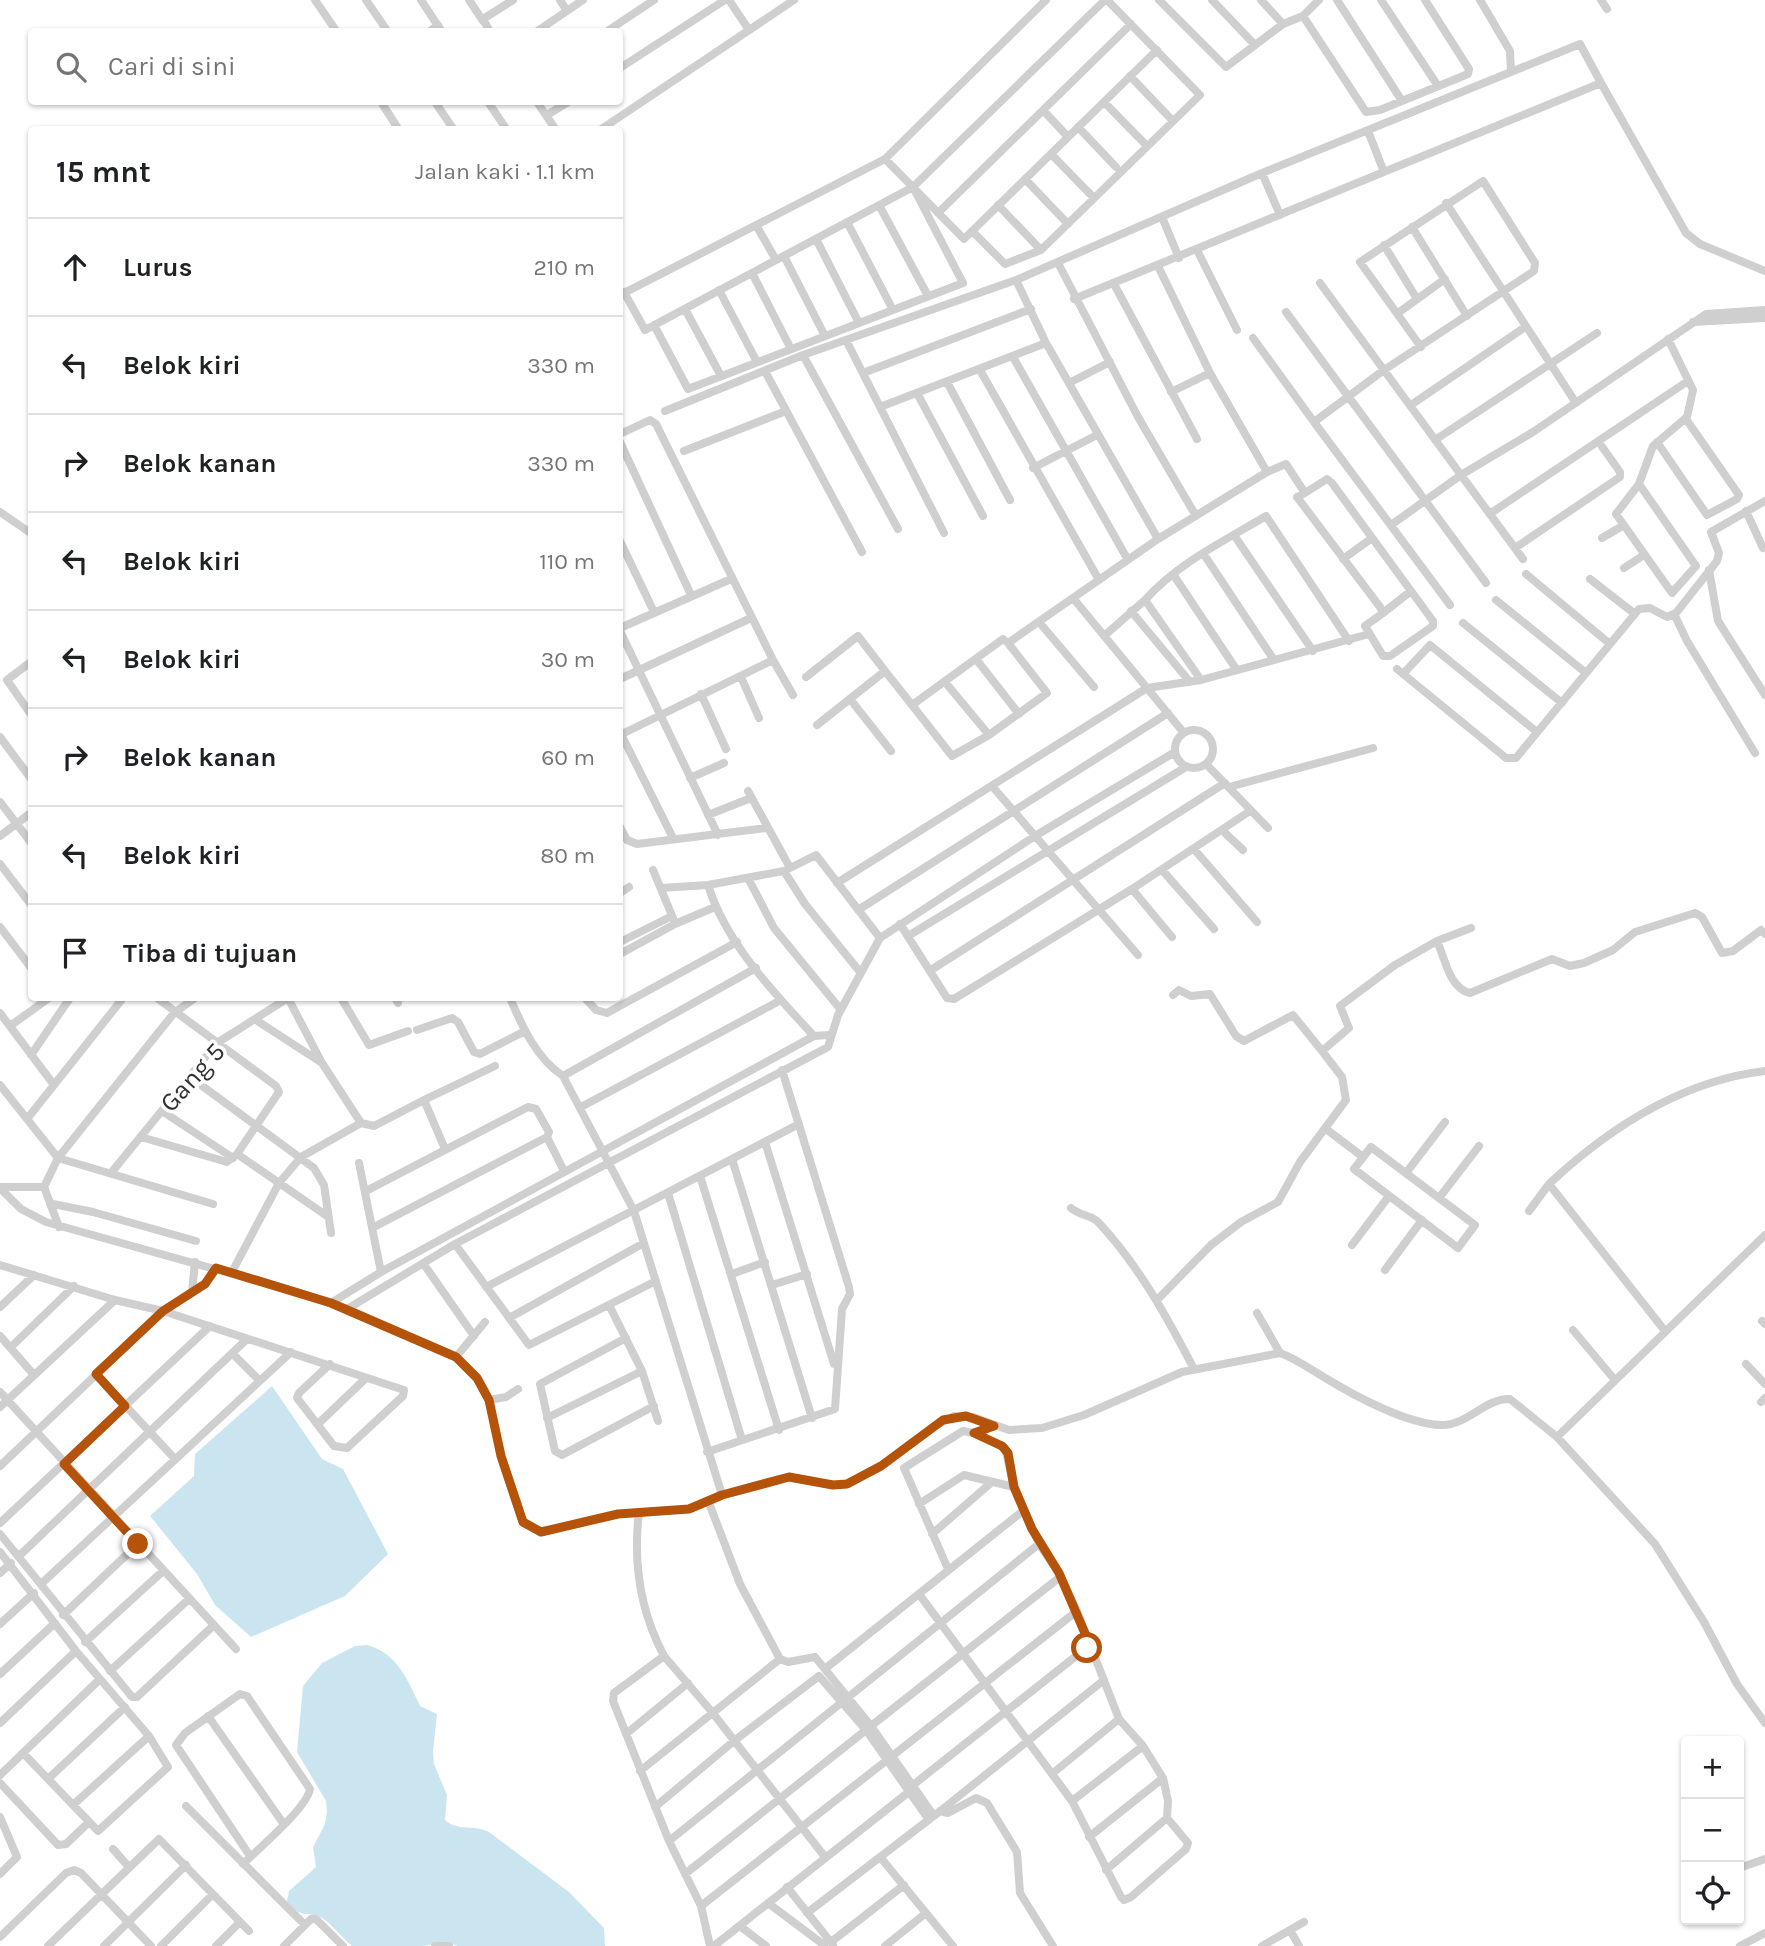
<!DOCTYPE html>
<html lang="id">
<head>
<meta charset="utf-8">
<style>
	:root { --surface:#fff; --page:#f2f2f2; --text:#202124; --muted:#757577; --line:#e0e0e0 }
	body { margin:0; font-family:Karla,sans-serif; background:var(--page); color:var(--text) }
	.controls { position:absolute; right:21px; bottom:21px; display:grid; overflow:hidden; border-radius:7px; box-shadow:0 2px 5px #0004 }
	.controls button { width:63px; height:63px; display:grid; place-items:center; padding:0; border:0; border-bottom:2px solid var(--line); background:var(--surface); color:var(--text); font:35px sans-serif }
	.stop { position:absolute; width:21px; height:21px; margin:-16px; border:5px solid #b45309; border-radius:50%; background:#fff }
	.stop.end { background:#b45309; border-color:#fff; box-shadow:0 2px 7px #0008 }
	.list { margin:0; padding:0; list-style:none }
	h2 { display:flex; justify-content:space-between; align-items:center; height:91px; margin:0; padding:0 28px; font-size:30px }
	h2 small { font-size:23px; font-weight:400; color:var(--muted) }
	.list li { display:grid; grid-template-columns:46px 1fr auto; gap:21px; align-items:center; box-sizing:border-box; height:98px; padding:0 28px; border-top:2px solid var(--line) }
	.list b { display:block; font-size:26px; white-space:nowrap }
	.list em { font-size:23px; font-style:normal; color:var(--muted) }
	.icon { flex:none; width:38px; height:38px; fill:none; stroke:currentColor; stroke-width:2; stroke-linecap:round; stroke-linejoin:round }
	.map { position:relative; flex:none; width:1765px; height:1946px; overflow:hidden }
	.search { position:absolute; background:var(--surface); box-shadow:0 2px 5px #0004; left:28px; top:28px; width:595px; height:77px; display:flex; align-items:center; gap:18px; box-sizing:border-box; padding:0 24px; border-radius:7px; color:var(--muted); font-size:26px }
	.panel { position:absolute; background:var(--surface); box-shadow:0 2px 5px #0004; left:28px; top:126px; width:595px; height:875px; border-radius:7px }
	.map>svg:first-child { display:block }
	.water { fill:#cae5f0 }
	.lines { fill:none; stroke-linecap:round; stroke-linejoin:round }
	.minor { stroke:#cfcfcf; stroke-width:8 }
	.route { stroke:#b45309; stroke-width:9 }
	.labels { text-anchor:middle; stroke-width:7; stroke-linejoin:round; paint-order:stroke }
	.street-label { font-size:26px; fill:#323232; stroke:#fff }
</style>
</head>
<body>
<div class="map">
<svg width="1765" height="1946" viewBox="0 0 1765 1946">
	<rect width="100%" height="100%" fill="#fff"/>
	<path class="water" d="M272 1386 322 1459 343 1469 388 1554 345 1596 251 1637 215 1605 197 1574 150 1516 194 1476 195 1454Z
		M367 1645C397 1653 408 1680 420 1706L437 1714 433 1751 434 1764 447 1795 445 1820C459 1832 474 1824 489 1832L569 1892 604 1928 605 1946H458L444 1942 423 1946H352C342 1938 332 1924 322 1918 306 1910 301 1920 287 1901L289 1891 316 1867 313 1847 325 1824 327 1812 326 1801 297 1752 303 1686 322 1663 355 1646Z"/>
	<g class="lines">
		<path class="minor" d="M315 0 337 32
			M366 0 388 32
			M421 0 442 32
			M469 0 483 21
			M560 0 567 11
			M729 0 749 30
			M1159 0 1226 67 1283 24 1303 16 1319 0
			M1212 0 1255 45
			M1261 0 1283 24
			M1337 0 1402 101
			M1381 0 1438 86
			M1480 0 1510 51 1511 72
			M1601 0 1607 9
			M1303 16 1366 112 1380 110 1468 74 1469 69 1425 0
			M429 32 438 25
			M490 32 483 19 513 0
			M536 32 583 0
			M606 32 654 0
			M620 68 725 0
			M1130 76 1173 121
			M381 102 399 130
			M435 102 454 130
			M488 102 507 130
			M537 102 556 130
			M1104 102 1147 146
			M1043 110 1068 137
			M547 115 568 102
			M1078 127 1116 167
			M600 130 794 0
			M1368 131 1384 172
			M1051 154 1094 198
			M885 159 964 239 1157 50
			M1262 173 1280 215
			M1025 179 1068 224
			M1446 203 1576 403
			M879 205 928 296
			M998 205 1041 250
			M938 213 1131 24
			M1162 217 1179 258
			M847 222 893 310
			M756 225 776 260
			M1412 227 1467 316
			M972 231 1005 264 1041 250 1200 95 1107 0
			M816 239 859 323
			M1384 245 1417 299
			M1197 250 1237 330
			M784 256 825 336
			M1058 263 1138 417 1196 516
			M752 273 791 349
			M1320 283 1461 475 1533 432 1706 314 1765 310
			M1114 284 1197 439
			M719 290 757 362
			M624 292 645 330 913 187 1105 0
			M620 295 885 159 1046 0
			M1074 299 1601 83 1686 233 1700 244 1765 271
			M685 309 721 376
			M1286 312 1486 583
			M1398 313 1445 279
			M1693 322 1765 318
			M654 325 688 389 963 283 913 187
			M1253 338 1314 422
			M846 340 944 533
			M1421 347 1360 262 1483 181 1535 263 1534 271 1384 370 1314 422 1450 605
			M803 355 898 529
			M1013 357 1128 560
			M980 370 1099 580
			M766 373 862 552
			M863 373 1031 309
			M947 382 1010 500
			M1069 383 1110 362
			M1171 392 1210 373
			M917 393 983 516
			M1411 405 1525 327
			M880 407 1046 343
			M665 411 803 355 1016 280
			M620 434 650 420 656 424 773 660
			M1435 440 1597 333
			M620 442 691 595
			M1657 442 1707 515 1737 499 1739 495 1686 419
			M684 451 786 411
			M1033 468 1097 435
			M1267 472 1286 464 1305 493 1297 497 1380 607 1383 613 1365 626 1383 656H1390L1433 626V621L1332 483 1327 479 1305 493
			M1639 484 1696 566 1672 593 1616 514 1639 484 1653 446 1687 417 1693 390 1668 339
			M1746 511 1763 548
			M0 512 32 534
			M1491 513 1688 381
			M1391 525 1461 475 1523 559
			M1234 535 1313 651
			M1602 538 1624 525
			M1158 539 1046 343 1016 280 1262 173 1580 44 1601 83
			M620 541 654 612
			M1515 548 1620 477V472L1598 441
			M1203 553 1274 660
			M1343 559 1372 538
			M1624 568 1644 555
			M1709 570 1718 621 1765 695
			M1173 574 1236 669
			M1526 574 1610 644
			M1590 579 1635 614
			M1073 598 1184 733
			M1496 600 1586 673
			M1131 611 1190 682
			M1383 613 1411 591
			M1674 614 1687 641 1755 753
			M1039 622 1094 687
			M1463 623 1562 703
			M620 628 731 579
			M620 631 718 835
			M1104 636 1145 600
			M1008 643 1003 639 912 705 952 756 989 735 1047 693 1008 643 1158 539 1267 472 1210 373 1158 266
			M976 659 1019 714
			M32 661 7 680 32 716
			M1397 669 1506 758H1516L1639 609 1650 608 1667 617 1676 613 1717 561 1719 553 1711 532 1765 501
			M1403 674 1430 645 1537 732
			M741 677 759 718
			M806 677 858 636 885 671
			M620 679 751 618
			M1201 680 1145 600C1178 563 1224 541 1266 516L1349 641
			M945 682 989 735
			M701 694 726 749
			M850 699 891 751
			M817 725 885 671 912 705
			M1175 749a19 19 0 1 1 38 0a19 19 0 1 1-38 0Z
			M621 734 673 838
			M620 735 773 660 793 695
			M0 737 32 780
			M1206 764 1268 828
			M690 778 724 763
			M992 786 1138 955
			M1229 787 1373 748
			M748 791 789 866
			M0 802 32 844
			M708 815 751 798
			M620 827 627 840 637 844 766 828
			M1222 830 1243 850
			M0 836 32 812
			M1194 849 1257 922
			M0 864 32 906
			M653 870 673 918
			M1162 870 1214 929
			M784 871 805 904 860 972
			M748 878 774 928 841 1010
			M837 883 1147 688 1201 680 1369 634
			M708 885C726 943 773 992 814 1036
			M661 888 708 885 784 871 816 855 880 938
			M1132 889 1172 937
			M620 893 629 887
			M858 910 1168 713
			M900 924 947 998 954 999 1132 889 1250 811
			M0 927 32 969
			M908 936 1186 767
			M1437 941 1471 928
			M620 942 672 916
			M620 954 675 924 715 907
			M931 970 1225 783
			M1173 995 1179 990 1191 996 1210 994 1236 1036 1244 1041 1293 1015 1322 1051
			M341 998 369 1045 408 1031
			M395 998 398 1003
			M510 998C522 1026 536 1058 563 1076
			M585 998 596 1010 607 1013 737 942
			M0 1013 54 1085
			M256 1020 322 1063 288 998
			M10 1026 49 998
			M417 1030 452 1018 458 1022 474 1052 480 1054 525 1031
			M31 1055 70 998
			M322 1063 361 1123
			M190 1077 314 1168 324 1185 331 1233
			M0 1085 58 1158 213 1204
			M424 1100 495 1066
			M581 1107 781 1000
			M162 1111 233 1158
			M27 1119 123 998
			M1326 1129 1363 1157
			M141 1137 227 1162 237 1154 279 1092 276 1086 157 998
			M547 1137 564 1171
			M765 1142 834 1364
			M1371 1147 1475 1225 1458 1248 1354 1169Z
			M237 1154 327 1216
			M732 1159 812 1418
			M359 1163 381 1272
			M111 1173 217 1043 288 998
			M1406 1173 1445 1122
			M700 1176 779 1430
			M0 1187H44L59 1227
			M44 1187 58 1158 174 1013 195 998
			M0 1188 21 1209 46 1222 297 1292 347 1309 456 1357 477 1378 489 1400 501 1456 523 1523 541 1532 618 1514 689 1509 722 1495 789 1477 833 1485 847 1484 882 1466 935 1426 954 1416 973 1417 1009 1430 1042 1428 1084 1415 1182 1372 1280 1353C1297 1359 1311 1370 1327 1379 1355 1396 1407 1424 1441 1425 1467 1426 1485 1398 1510 1399L1557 1437 1655 1544 1704 1622 1737 1684 1765 1723
			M366 1191 528 1107 536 1109 549 1132 547 1137 374 1227
			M668 1193 742 1440
			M1439 1198 1479 1146
			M53 1204 93 1212 196 1241
			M1071 1208C1080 1216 1092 1215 1099 1223 1139 1266 1167 1317 1194 1369
			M1529 1211 1549 1184
			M455 1244 529 1345 656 1281
			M1352 1245 1389 1196
			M423 1263 474 1336
			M0 1265 115 1300 163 1311 404 1390 403 1396 347 1448 334 1446 297 1398 299 1393 330 1364
			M1385 1270 1422 1220
			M232 1272 279 1183 301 1157 361 1123 374 1126 424 1100 445 1149
			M732 1274 765 1262
			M772 1285 807 1274
			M486 1287 799 1124
			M192 1292 195 1262
			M1158 1299 1211 1245 1241 1222 1278 1202 1300 1162 1346 1100 1342 1077 1322 1051 1349 1028 1340 1006 1395 965 1437 941C1445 958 1449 988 1470 993L1552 959 1570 966 1584 963 1613 950 1635 932 1695 913 1702 917 1722 953 1733 951 1761 930 1765 934
			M331 1303 381 1272 814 1036 829 1035
			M609 1305 642 1371 658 1421
			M0 1307 34 1275
			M347 1309 455 1244 828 1047 838 1015 880 938 1035 836 1175 752
			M1257 1313 1280 1353
			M509 1318 644 1243
			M1762 1321 1765 1324
			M1573 1330 1614 1379
			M1665 1331 1549 1184C1610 1127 1681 1081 1765 1071
			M0 1336 34 1375
			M626 1338 540 1384 555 1451 562 1455 654 1406
			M11 1347 74 1286
			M233 1354 260 1381
			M456 1357 485 1322
			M1746 1364 1765 1384
			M96 1374 175 1459
			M0 1392 236 1649
			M489 1400 506 1397 518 1389
			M1761 1402 1765 1398
			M0 1407 115 1300
			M547 1418 642 1371
			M318 1424 366 1378
			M1557 1437 1765 1235
			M707 1452 835 1409 842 1309 850 1294 849 1287 782 1070
			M0 1466 163 1311 205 1284 216 1268
			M722 1495 634 1211 563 1076 756 968
			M709 1503 740 1584 780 1659
			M919 1504 964 1475 1014 1487
			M639 1512C633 1562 640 1611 664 1656
			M0 1523 210 1326
			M0 1534 132 1697H137L214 1625
			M932 1534 992 1482
			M0 1552 76 1651 149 1736 168 1767 98 1831 23 1753
			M19 1556 247 1339
			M0 1573 11 1563
			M41 1584 291 1352
			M919 1594 1072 1801 1121 1897 1124 1900 1131 1897 1186 1849 1188 1843 1167 1818 1168 1801 1163 1778 1143 1746 1119 1719 1077 1611 1059 1573 1039 1544 1014 1487 1005 1448 974 1433 963 1431 904 1468 948 1569
			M63 1615 138 1544
			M0 1624 34 1593
			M85 1642 163 1571
			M826 1668 1024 1510
			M110 1671 189 1599
			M0 1674 55 1623
			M208 1716 283 1823
			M0 1723 76 1651
			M871 1726 1060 1577
			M626 1734 688 1683
			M640 1771 780 1659 788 1662 815 1657 871 1726 934 1816 1104 1680
			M1053 1773 1119 1719
			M0 1775 100 1679
			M48 1779 125 1707
			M0 1783 58 1845 66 1844 88 1823
			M913 1785 1090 1645
			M1072 1801 1143 1746
			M73 1805 149 1736
			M186 1806 305 1925 284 1946
			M655 1807 734 1741 819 1676 866 1730 929 1820
			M940 1811 948 1813 976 1798 987 1803 1017 1852 1020 1893 1053 1946
			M0 1817 17 1857 0 1874
			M1089 1837 1163 1778
			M669 1841 1039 1544
			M113 1849 128 1866
			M881 1858 953 1946
			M243 1864C258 1849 307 1808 310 1789L247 1696 240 1694 185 1733 176 1745 250 1856
			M1739 1868 1765 1859
			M1106 1870 1167 1818
			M685 1874 866 1730
			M787 1887 833 1945
			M768 1903 824 1945
			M701 1906 1077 1611
			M807 1913 931 1818
			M305 1925 311 1919H316L343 1946
			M740 1926 766 1946
			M1290 1930 1299 1946
			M0 1937 66 1873 74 1870 81 1873 151 1946
			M831 1942 904 1885
			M48 1946 159 1839 249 1931
			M104 1946 186 1865
			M161 1946 213 1894
			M216 1946 240 1922
			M435 1946H449
			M710 1946 701 1906 669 1841 613 1701 614 1693 664 1656 712 1712 825 1857
			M714 1946 910 1791
			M885 1946 926 1913
			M1262 1946 1304 1922
			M1740 1946 1765 1933"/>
	</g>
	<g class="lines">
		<path class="route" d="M138 1544 64 1464 125 1406 96 1374 163 1311 205 1284 216 1268 331 1303 456 1357 477 1378 489 1400 501 1456 523 1522 541 1532 618 1514 689 1509 722 1495 789 1477 833 1485 847 1484 881 1466 943 1420 966 1416 994 1426 974 1433 1002 1446 1008 1453 1014 1487 1032 1529 1059 1573 1090 1645 1087 1648"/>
	</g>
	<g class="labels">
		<g class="street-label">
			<text transform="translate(192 1077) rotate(-48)" y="9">Gang 5</text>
		</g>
	</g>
</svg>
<div class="controls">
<button>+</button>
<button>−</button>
<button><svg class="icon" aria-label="locate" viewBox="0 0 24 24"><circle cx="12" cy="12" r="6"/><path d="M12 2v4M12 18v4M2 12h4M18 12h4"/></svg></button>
</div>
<div class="stop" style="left:1087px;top:1648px"></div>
<div class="stop end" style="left:138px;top:1544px"></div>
<div class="search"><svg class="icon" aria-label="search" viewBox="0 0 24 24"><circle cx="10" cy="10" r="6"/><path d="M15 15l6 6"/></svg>Cari di sini</div>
<section class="panel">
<h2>15 mnt<small>Jalan kaki · 1.1 km</small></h2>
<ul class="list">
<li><svg class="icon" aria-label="ahead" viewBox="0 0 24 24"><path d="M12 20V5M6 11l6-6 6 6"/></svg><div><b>Lurus</b></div><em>210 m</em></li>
<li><svg class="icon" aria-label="left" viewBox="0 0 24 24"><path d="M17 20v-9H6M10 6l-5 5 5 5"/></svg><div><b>Belok kiri</b></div><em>330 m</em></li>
<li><svg class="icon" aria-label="right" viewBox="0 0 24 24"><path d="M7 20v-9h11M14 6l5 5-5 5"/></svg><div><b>Belok kanan</b></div><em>330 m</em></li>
<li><svg class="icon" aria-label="left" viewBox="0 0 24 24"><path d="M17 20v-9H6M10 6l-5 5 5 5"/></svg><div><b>Belok kiri</b></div><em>110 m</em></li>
<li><svg class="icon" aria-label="left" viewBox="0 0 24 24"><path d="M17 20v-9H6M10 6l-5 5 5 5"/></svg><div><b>Belok kiri</b></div><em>30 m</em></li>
<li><svg class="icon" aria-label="right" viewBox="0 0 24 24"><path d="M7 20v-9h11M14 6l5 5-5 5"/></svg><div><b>Belok kanan</b></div><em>60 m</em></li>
<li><svg class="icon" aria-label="left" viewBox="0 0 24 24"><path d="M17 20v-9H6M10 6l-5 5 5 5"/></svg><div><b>Belok kiri</b></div><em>80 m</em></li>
<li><svg class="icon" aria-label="arrive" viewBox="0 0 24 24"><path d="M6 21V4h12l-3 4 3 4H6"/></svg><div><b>Tiba di tujuan</b></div></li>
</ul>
</section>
</div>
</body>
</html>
